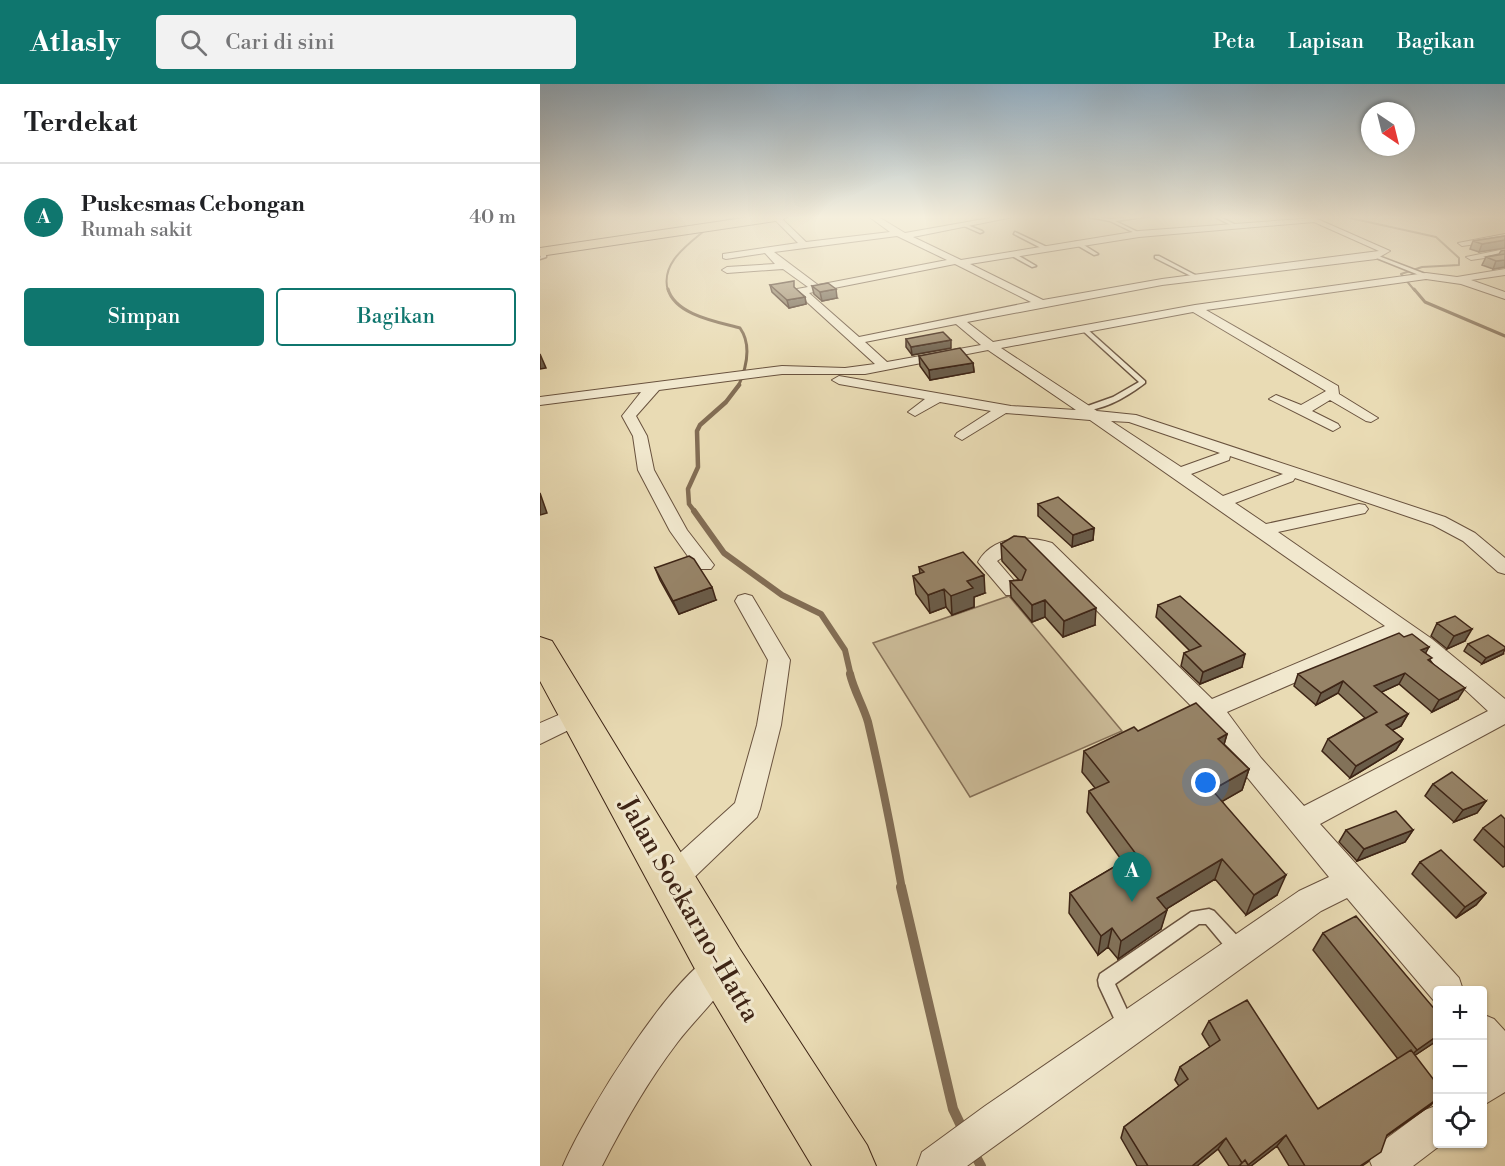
<!DOCTYPE html>
<html lang="id">
<head>
<meta charset="utf-8">
<style>
	:root { --surface:#fff; --page:#f2f2f2; --text:#202124; --muted:#757577; --line:#e0e0e0; --accent:#0f766e }
	body { margin:0; font-family:"Libre Bodoni",serif; background:var(--page); color:var(--text) }
	.controls { position:absolute; right:18px; bottom:18px; display:grid; overflow:hidden; border-radius:6px; box-shadow:0 2px 4px #0004 }
	.controls button { width:54px; height:54px; display:grid; place-items:center; padding:0; border:0; border-bottom:2px solid var(--line); background:var(--surface); color:var(--text); font:30px sans-serif }
	.compass { position:absolute; left:821px; top:18px; width:54px; height:54px; border-radius:50%; background:var(--surface); box-shadow:0 2px 4px #0004; rotate:145deg }
	.you { position:absolute; left:666px; top:699px; width:21px; height:21px; margin:-15px; border:4px solid #fff; border-radius:50%; background:#1a73e8; box-shadow:0 0 0 9px #1a73e833 }
	.badge { display:grid; place-items:center; width:39px; height:39px; border-radius:50%; background:var(--accent); color:#fff; font-size:20px; font-weight:700 }
	.pin { position:absolute; translate:-50% -50px; filter:drop-shadow(0 2px 3px #0008) }
	.pin::after { content:''; position:absolute; top:32px; width:21px; height:18px; background:inherit; clip-path:polygon(0 0,100% 0,50% 100%) }
	.list { margin:0; padding:0; list-style:none }
	h2 { display:flex; justify-content:space-between; align-items:center; height:78px; margin:0; padding:0 24px; font-size:26px }
	h2 small { font-size:20px; font-weight:400; color:var(--muted) }
	.list li { display:grid; grid-template-columns:39px 1fr auto; gap:18px; align-items:center; box-sizing:border-box; height:108px; padding:0 24px; border-top:2px solid var(--line) }
	.list b { display:block; font-size:22px; white-space:nowrap }
	.list p { margin:0; font-size:20px; white-space:nowrap; color:var(--muted) }
	.list em { font-size:20px; font-style:normal; color:var(--muted) }
	.actions { display:flex; gap:12px; padding:18px 24px }
	.actions a { flex:1; padding:14px 0; border:2px solid var(--accent); border-radius:6px; text-align:center; font-size:21px; color:var(--accent) }
	.actions .main { background:var(--accent); color:#fff }
	.icon { flex:none; width:33px; height:33px; fill:none; stroke:currentColor; stroke-width:2; stroke-linecap:round; stroke-linejoin:round }
	.map { position:relative; flex:none; width:965px; height:1082px; overflow:hidden }
	header { display:flex; align-items:center; gap:36px; box-sizing:border-box; height:84px; padding:0 30px; background:var(--accent); color:#fff }
	header strong { font-size:28px }
	nav { display:flex; gap:33px; margin-inline-start:auto; font-size:21px }
	.search { width:420px; height:54px; background:var(--page); display:flex; align-items:center; gap:15px; box-sizing:border-box; padding:0 21px; border-radius:6px; color:var(--muted); font-size:22px }
	main { display:flex }
	aside { flex:1; background:var(--surface) }
	.map>svg:first-child { display:block }
	.green { fill:#ccbc99; stroke:#857058; stroke-width:1.5 }
	.lines { fill:none; stroke-linecap:round; stroke-linejoin:round }
	.stream-far5 { stroke:#826d54; stroke-width:2 }
	.stream-far4 { stroke:#826d54; stroke-width:3 }
	.stream-far3 { stroke:#826d54; stroke-width:4.5 }
	.stream-far2 { stroke:#826d54; stroke-width:6 }
	.stream-far1 { stroke:#826d54; stroke-width:8 }
	.stream { stroke:#826d54; stroke-width:10 }
	.lane-casing { stroke:#69523e; stroke-width:3 }
	.street-casing { stroke:#69523e; stroke-width:2 }
	.primary-casing { stroke:#3e2516; stroke-width:2 }
	.highway-casing { stroke:#3e2516; stroke-width:2 }
	.lane { fill:#f1e8ce; fill-rule:evenodd }
	.street { fill:#f1e8ce; fill-rule:evenodd }
	.primary { fill:#e9dbb4; fill-rule:evenodd }
	.highway { fill:#e9dbb4; fill-rule:evenodd }
	.wall { fill:#827259; stroke:#3e2516; stroke-width:1.5 }
	.shaded-wall { fill:#6a5c49; stroke:#3e2516; stroke-width:1.5 }
	.building { fill:#978468; stroke:#3e2516; stroke-width:1.5 }
	.labels { text-anchor:middle; stroke-width:6; stroke-linejoin:round; paint-order:stroke }
	.near-street-label { font-size:26px; fill:#3e2516; stroke:#f1e8ce }
</style>
</head>
<body>
<header>
<strong>Atlasly</strong>
<div class="search"><svg class="icon" aria-label="search" viewBox="0 0 24 24"><circle cx="10" cy="10" r="6"/><path d="M15 15l6 6"/></svg>Cari di sini</div>
<nav><a>Peta</a><a>Lapisan</a><a>Bagikan</a></nav>
</header>
<main>
<aside>
<h2>Terdekat<small></small></h2>
<ul class="list">
<li><span class="badge">A</span><div><b>Puskesmas Cebongan</b><p>Rumah sakit</p></div><em>40 m</em></li>
</ul>
<div class="actions"><a class="main">Simpan</a><a>Bagikan</a></div>
</aside>
<div class="map">
<svg width="965" height="1082" viewBox="0 0 965 1082">
	<rect width="100%" height="100%" fill="#e9dbb4"/>
	<filter id="stains"><feTurbulence type="fractalNoise" baseFrequency=".00333" numOctaves="4"/><feColorMatrix values="0 0 0 0 .2 0 0 0 0 .09 0 0 0 0 .02 0 0 0 .5 -.17"/></filter>
	<radialGradient id="worn" r=".72"><stop offset=".6" stop-color="#630" stop-opacity="0"/><stop offset="1" stop-color="#630" stop-opacity=".3"/></radialGradient>
	<path class="green" d="M469 512 582 647 430 713 333 559Z"/>
	<g class="lines">
		<path class="stream-far5" d="M801 132 896 153 919 174V181L882 183 861 190 875 207
			M179 139 199 132
			M128 207C120 180 146 162 164 147"/>
		<path class="stream-far4" d="M128 205C135 231 178 238 200 244 212 261 206 285 198 303
			M874 205 885 218 965 252"/>
		<path class="stream-far3" d="M155 428 149 420 148 405 158 383 157 347 160 341 186 318 199 301"/>
		<path class="stream-far2" d="M154 427 184 469 242 511 281 530 305 566 311 592"/>
		<path class="stream-far1" d="M310 590C314 607 323 621 328 638 341 693 352 749 362 805"/>
		<path class="stream" d="M361 803 413 1025 423 1046
			M434 1069 441 1082"/>
		<g class="lane-casing">
			<path id="lane" d="M544 132 570 135 611 132 575 137 600 149 599 151 570 137Z
				M673 132H678L698 142 695 143Z
				M425 140 442 147 443 148 440 149 424 142Z
				M475 148 507 163V164L503 165 474 150Z
				M535 158H539L558 170 554 171 535 160Z
				M2 166 6 167V173L0 175Z
				M470 169H474L496 182 492 183 470 171Z
				M836 171 888 191V192L884 193 834 173Z
				M615 172H619L659 193 655 194 615 174Z
				M543 245H547L605 297V299C588 312 564 327 542 326V324L573 313 599 298 543 247Z
				M669 825 674 827 703 858 705 864 703 870 697 872 691 870 666 840H659L575 900 594 941 592 947 586 949 580 947 559 902 558 896 560 890 651 828Z"/>
		</g>
		<g class="street-casing">
			<path id="street" d="M239 132 266 158 350 148 328 132H337L365 149 461 132H478L373 153 421 176 599 147 775 134 850 167 836 175 622 201 427 238 453 258 655 221 886 189 917 193 965 185V191L931 196 965 208V215L921 200 886 195 666 226 798 302 799 310 838 334 831 338 826 337 790 316 772 327 798 340 800 343 793 347 729 315 736 311 761 321 786 307 653 228 461 264 557 327 596 331 905 433 935 449 965 474V490L958 488 923 457 893 441 755 394 753 397 695 419 726 440 819 420 825 421 828 425 825 429 738 448 892 555 965 615V640L780 740 919 894 923 906H898V918H895L807 814 781 827 427 1082H377L382 1068 445 1022 759 807 789 793 703 688 666 637 498 467 474 466 457 477 483 507 480 511H466L438 478C453 452 485 451 512 459L672 615 845 542 550 336 466 329 422 356 415 352 417 349 451 327 400 318 375 332 368 328 385 315 299 300 292 296 299 292 471 322 536 326 448 266 325 290H242L119 306 96 332 107 352 114 386 147 446 174 481 171 485H157L130 447 98 386 93 352 82 332 101 308 0 321V313L242 282 305 284 335 280 257 209V205L268 203 243 185 187 189 182 186 187 183 235 180 225 169 186 175 183 174V170L258 159 232 133ZM774 138 839 167 622 195 503 216 430 180 599 153ZM357 152 407 176 278 201 234 168ZM415 180 491 218 319 253 269 209ZM416 240 441 261 347 278 325 258ZM571 337 589 338 680 369 641 383ZM690 372 743 390 683 412 651 390 689 376ZM860 553 918 599 948 627 764 722 721 674 687 628Z
				M965 150V156L922 162 918 159Z
				M965 165V171L931 176 926 173Z
				M205 510 212 512 250 576 241 641 220 725 217 733 141 806 131 810 121 806 116 796 121 786 195 719 217 641 228 576 195 517 198 512Z
				M37 623 45 626 49 632 45 638 0 660V639Z
				M181 866 192 871 197 882C187 906 154 936 137 959 108 997 84 1039 62 1082H23C44 1032 133 886 181 866Z
				M942 930 954 935 965 947V1008L942 1022V981L947 978 942 973Z
				M898 1021V1060H902L873 1082H832L830 1077 835 1063 885 1026Z"/>
		</g>
		<g class="primary-casing">
			<path id="primary" d="M0 553 12 557 199 864 327 1061 336 1082H272L163 900 0 597Z"/>
		</g>
		<g class="highway-casing">
			<path id="highway" d="M217 132H248L242 136 0 172V164Z"/>
		</g>
		<use href="#lane" class="lane"/>
		<use href="#street" class="street"/>
		<use href="#primary" class="primary"/>
		<use href="#highway" class="highway"/>
	</g>
	<path class="wall" d="M965 152 939 168 930 165 933 157Z
		M965 166V183L953 185 942 181 946 173 959 170 961 167Z
		M230 201 255 205 265 213 266 220 249 224 232 208Z
		M272 202 297 214 282 217 274 210Z
		M366 255 411 264 372 271 366 263Z
		M379 272 433 279 434 288 390 296 380 282Z
		M498 420 554 444 553 456 532 463 498 432Z
		M461 460 555 541 523 553 505 533 492 538 471 513 470 497 479 496 462 477Z
		M379 483 445 509 434 513V523L412 531 406 523 390 529 376 510 373 492 380 490Z
		M115 484 176 516 139 530 120 496Z
		M618 521 702 583 660 600 641 582 644 569 650 567 616 533Z
		M897 539 925 557 907 565 891 552Z
		M928 560 963 570 942 580 924 567Z
		M885 569 918 615 892 628 859 600 841 608 868 630 861 642 852 646 863 655 856 666 810 694 782 667 788 655 825 634 798 609 776 621 754 602 758 590Z
		M598 647 687 650 684 660 709 685 702 706 682 717 737 811 706 831 675 795 626 825 621 845 578 875 568 863 558 871 529 829 530 809 583 778 547 728 549 707 555 704 542 688 544 667Z
		M893 700 946 717 937 729 914 738 885 712Z
		M965 735V782L963 783 934 756 943 744Z
		M806 746H873L865 758 817 777 799 758Z
		M880 778 946 809 936 821 916 834 872 790Z
		M783 849 895 958 875 971 891 1021 846 1052 828 1078 822 1082H749L737 1062 711 1082H689L678 1065 657 1082H597L581 1054 584 1043 639 1002 635 996 640 983 670 963 662 950 669 937 778 1025 858 975 773 866Z"/>
	<path class="shaded-wall" d="M965 156V164L939 168 942 160Z
		M965 176V183L953 185 956 177Z
		M296 205 297 214 282 217 280 208Z
		M265 213 266 220 249 224 247 216Z
		M411 256V264L372 271 371 263Z
		M0 270 6 284 0 285Z
		M433 279 434 288 390 296 389 286Z
		M0 409 7 429 0 431Z
		M554 444 553 456 532 463 533 451Z
		M444 491 445 509 434 513V523L412 531 411 512 427 497Z
		M172 503 176 516 139 530 133 517Z
		M404 505 406 523 390 529 388 511Z
		M505 516V533L492 538V521Z
		M556 524 555 541 523 553 524 537Z
		M932 545 925 557 907 565 914 552Z
		M889 563 883 574 881 566Z
		M965 565 963 570 942 580 946 574Z
		M705 570 702 583 660 600 663 588Z
		M865 589 859 600 829 614 834 602Z
		M803 597 798 609 776 621 781 609Z
		M925 604 918 615 892 628 899 616Z
		M868 630 861 642 840 652 846 641Z
		M687 650 681 671 678 655Z
		M863 655 856 666 810 694 816 682Z
		M709 685 702 706 666 727 672 706Z
		M946 717 937 729 914 738 923 726Z
		M873 746 865 758 817 777 824 765Z
		M682 775 675 795 612 834 617 814Z
		M746 791 737 811 706 831 714 811Z
		M946 809 936 821 916 834 925 823Z
		M627 826 621 845 578 875 581 857Z
		M572 844 568 863 558 871 561 852Z
		M897 952V955L895 958 862 980 877 966Z
		M897 1015 891 1021 834 1061 847 1051Z
		M746 1051 737 1062 711 1082H706Z
		M686 1054 678 1065 657 1082H652Z"/>
	<path class="building" d="M965 152V156L942 160 933 157Z
		M965 170V176L956 177 946 173Z
		M254 197V203L265 213 247 216 230 201Z
		M288 199 296 205 280 208 272 202Z
		M403 248 411 256 371 263 366 255Z
		M420 264 433 279 389 286 379 272Z
		M518 413 554 444 533 451 498 420Z
		M474 452 485 453 556 524 524 537 505 516 492 521 470 497 482 496 486 486 461 460Z
		M423 468 444 491 427 497 433 504 411 512 404 505 388 511 373 492 384 488 379 483Z
		M149 472 154 475 172 503 133 517 115 484Z
		M640 512 705 570 663 588 644 569 661 562 618 521Z
		M915 532 932 545 914 552 897 539Z
		M859 549 864 553 872 550 889 563 881 566 892 574 888 576 925 604 899 616 865 589 834 602 868 630 846 641 863 655 816 682 788 655 837 628 803 597 781 609 758 590Z
		M948 551 965 563V565L946 574 928 560Z
		M656 619 687 650 678 655 709 685 672 706 746 791 714 811 682 775 617 814 627 826 581 857 572 844 561 852 530 809 596 770 549 707 569 698 544 667 594 643 598 647Z
		M912 688 946 717 923 726 893 700Z
		M856 727 873 746 824 765 806 746Z
		M961 731 965 735V764L943 744Z
		M901 766 946 809 925 823 880 778Z
		M816 832 897 928V952L877 966 783 849Z
		M707 916 778 1025 871 966 897 1000V1015L847 1051 841 1068 820 1082H765L746 1051 708 1081 705 1076 702 1079 686 1054 652 1082H608L584 1043 648 995 640 983 680 956 669 937Z
		M705 1076 709 1082H699Z"/>
	<linearGradient id="sky" x2="0" y2="1"><stop stop-color="#91abbe"/><stop offset="0.47" stop-color="#f5efdd"/><stop offset="1" stop-color="#f5efdd" stop-opacity="0"/></linearGradient>
	<rect width="965" height="283" fill="url(#sky)"/>
	<g class="labels">
		<g class="near-street-label">
			<text transform="translate(150 825) rotate(60)" y="9">Jalan Soekarno-Hatta</text>
		</g>
	</g>
	<rect width="100%" height="100%" filter="url(#stains)"/>
	<rect width="100%" height="100%" fill="url(#worn)"/>
</svg>
<div class="controls">
<button>+</button>
<button>−</button>
<button><svg class="icon" aria-label="locate" viewBox="0 0 24 24"><circle cx="12" cy="12" r="6"/><path d="M12 2v4M12 18v4M2 12h4M18 12h4"/></svg></button>
</div>
<svg class="compass" viewBox="-18 -18 36 36"><path d="M0-13l5 13h-10z" fill="#e53935"/><path d="M0 13l5-13h-10z" fill="#757577"/></svg>
<div class="you"></div>
<div class="pin badge" style="left:592px;top:818px">A</div>
</div>
</main>
</body>
</html>
